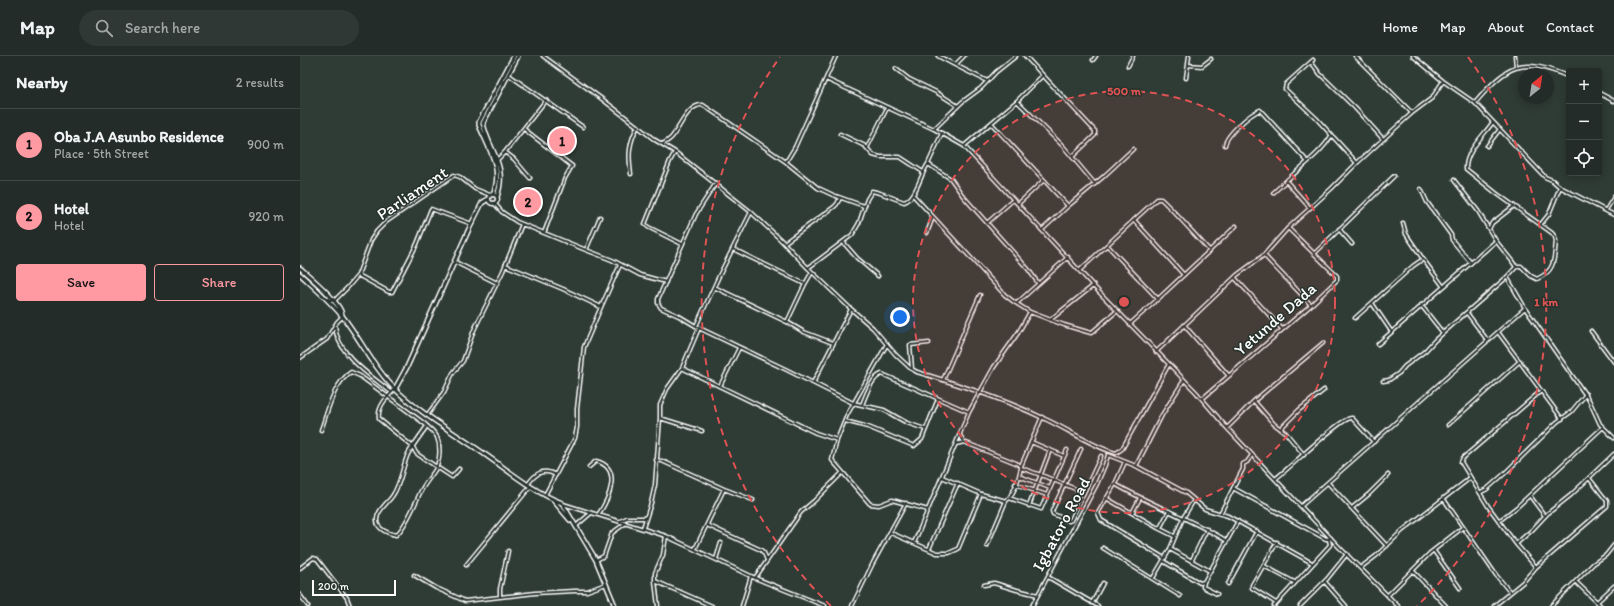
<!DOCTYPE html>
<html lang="en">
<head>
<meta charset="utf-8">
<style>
	:root { --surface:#232c28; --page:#2f3834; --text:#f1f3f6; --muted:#a3a7a8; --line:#404845; --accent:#ff9aa2 }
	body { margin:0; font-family:Itim,sans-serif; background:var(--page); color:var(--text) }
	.controls { position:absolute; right:12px; top:12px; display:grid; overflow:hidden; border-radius:4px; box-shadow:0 2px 10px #0003 }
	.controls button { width:36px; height:36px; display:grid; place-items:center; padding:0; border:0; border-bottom:1px solid var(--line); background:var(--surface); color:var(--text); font:20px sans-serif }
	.compass { position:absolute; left:1218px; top:12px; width:36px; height:36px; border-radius:50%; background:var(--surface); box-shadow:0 2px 10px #0003; rotate:30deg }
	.scale { position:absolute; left:12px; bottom:10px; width:84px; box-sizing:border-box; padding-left:4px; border:2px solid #fff; border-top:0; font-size:11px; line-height:14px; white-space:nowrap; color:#fff; -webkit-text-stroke:3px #26332d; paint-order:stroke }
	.you { position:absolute; left:600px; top:261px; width:14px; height:14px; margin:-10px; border:3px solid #fff; border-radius:50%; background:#1a73e8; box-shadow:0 0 0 6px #1a73e833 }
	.badge { display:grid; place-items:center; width:26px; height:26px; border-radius:50%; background:var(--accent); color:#111; font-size:13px; font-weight:700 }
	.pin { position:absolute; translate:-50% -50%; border:2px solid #fff; box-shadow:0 1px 4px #0006 }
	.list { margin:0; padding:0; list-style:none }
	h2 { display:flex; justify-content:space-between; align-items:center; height:52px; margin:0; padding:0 16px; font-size:17px }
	h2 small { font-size:13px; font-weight:400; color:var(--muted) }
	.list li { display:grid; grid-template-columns:26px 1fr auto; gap:12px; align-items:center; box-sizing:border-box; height:72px; padding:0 16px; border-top:1px solid var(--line) }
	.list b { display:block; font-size:15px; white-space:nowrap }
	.list p { margin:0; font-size:13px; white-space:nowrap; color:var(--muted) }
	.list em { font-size:13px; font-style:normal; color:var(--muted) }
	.actions { display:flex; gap:8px; padding:12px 16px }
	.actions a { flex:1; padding:9px 0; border:1px solid var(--accent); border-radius:4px; text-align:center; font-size:14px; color:var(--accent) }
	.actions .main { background:var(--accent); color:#111 }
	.icon { flex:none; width:22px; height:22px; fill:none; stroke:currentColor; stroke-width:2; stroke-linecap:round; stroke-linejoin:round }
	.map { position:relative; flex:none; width:1314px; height:550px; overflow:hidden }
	header { display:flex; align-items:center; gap:24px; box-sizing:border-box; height:56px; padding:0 20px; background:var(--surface); border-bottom:1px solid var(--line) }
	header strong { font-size:19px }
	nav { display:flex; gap:22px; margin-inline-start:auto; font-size:14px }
	.search { width:280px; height:36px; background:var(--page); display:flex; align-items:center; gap:10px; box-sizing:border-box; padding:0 14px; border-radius:22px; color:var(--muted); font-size:15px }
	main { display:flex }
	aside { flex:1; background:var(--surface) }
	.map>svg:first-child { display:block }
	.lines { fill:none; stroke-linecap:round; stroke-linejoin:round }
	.street-casing { stroke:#fff; stroke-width:5 }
	.secondary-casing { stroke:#fff; stroke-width:6 }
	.street { stroke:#26332d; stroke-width:2 }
	.secondary { stroke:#26332d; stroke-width:3 }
	.ring { fill:none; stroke:#de5353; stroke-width:2; stroke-dasharray:7 5 }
	.labels { text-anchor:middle; stroke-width:3; stroke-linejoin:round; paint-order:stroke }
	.street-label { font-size:17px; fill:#fff; stroke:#26332d }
	.centre { fill:#de5353; stroke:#26332d; stroke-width:2 }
	.ring-label { font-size:12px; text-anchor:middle; font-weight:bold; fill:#de5353; stroke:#26332d; stroke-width:3; stroke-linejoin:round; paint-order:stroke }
</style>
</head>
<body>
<header>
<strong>Map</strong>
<div class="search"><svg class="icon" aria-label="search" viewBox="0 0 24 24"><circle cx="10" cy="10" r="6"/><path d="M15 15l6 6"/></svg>Search here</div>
<nav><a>Home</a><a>Map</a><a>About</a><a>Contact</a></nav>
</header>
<main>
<aside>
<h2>Nearby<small>2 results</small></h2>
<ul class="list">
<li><span class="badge">1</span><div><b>Oba J.A Asunbo Residence</b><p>Place · 5th Street</p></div><em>900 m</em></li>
<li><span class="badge">2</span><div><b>Hotel</b><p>Hotel</p></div><em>920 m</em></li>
</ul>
<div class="actions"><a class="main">Save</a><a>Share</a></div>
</aside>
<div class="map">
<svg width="1314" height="550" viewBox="0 0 1314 550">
	<rect width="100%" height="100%" fill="#2f3b35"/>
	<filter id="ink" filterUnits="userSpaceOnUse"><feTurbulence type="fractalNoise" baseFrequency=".025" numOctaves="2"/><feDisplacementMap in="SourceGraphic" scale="8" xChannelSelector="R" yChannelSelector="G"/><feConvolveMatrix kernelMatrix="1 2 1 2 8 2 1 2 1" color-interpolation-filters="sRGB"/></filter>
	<g filter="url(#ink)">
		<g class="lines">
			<g class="street-casing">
				<path id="street" d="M243 0 302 43 355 84 375 96 451 156 480 183 508 212 551 253 573 272 596 299 610 312 617 316C661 329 704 343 745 363 767 373 795 392 816 397L822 393 869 308
					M638 0 655 9 664 0
					M725 0 795 75V79L772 101
					M1055 0 1112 57
					M1113 0 1143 25 1175 47 1245 121 1252 124 1260 131 1314 159
					M1215 0 1216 10
					M793 4 796 0
					M1013 4 986 28 985 33 1016 62 1057 107
					M1011 6 1020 18 1055 52 1083 83
					M655 9 687 25
					M888 9 902 10 911 3
					M828 10 833 0
					M596 13 609 23 636 36 658 50
					M209 19 283 71
					M886 22 889 0
					M526 23 634 73 664 90 799 236 896 336 927 372 1040 492 1098 550
					M1299 37 1314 45
					M717 45 763 90 795 128
					M1175 47C1207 9 1221 0 1269 21
					M691 67 744 124 718 148
					M224 73 272 110 265 122 244 177
					M634 73 662 46 681 32 696 16 716 0
					M540 78 565 90 573 99 580 101H600L623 116
					M363 88C365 86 368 85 371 82 379 74 388 47 403 49L486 106 518 132 533 139 564 150
					M925 89C926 79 950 58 960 54L1007 105
					M664 90 717 45 743 19
					M1187 90 1200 73
					M567 92 587 52
					M205 96 214 103 230 122
					M375 96 370 105 345 168 348 171 382 188
					M198 103 205 96 246 44
					M486 106 495 91 536 0
					M628 108 642 77
					M331 118C328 99 329 86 338 70
					M1154 124 1178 155 1196 185 1212 205 1216 211
					M416 127 396 158 358 243V247L361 252 379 260 399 272 485 313 553 347 584 354 607 367 625 373
					M1121 133 1127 146 1151 179 1152 184 1171 207
					M973 137 986 125
					M613 139 705 239 714 246 730 256 764 269 791 277 817 255
					M194 147 202 156 217 166 286 194 300 161
					M768 150 803 121 833 93
					M1010 152 986 125C1001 111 1021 97 1031 80
					M1306 154 1314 141
					M834 164 857 143H861C878 159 893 177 910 195
					M687 167 713 144
					M1103 167 1106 178 1123 203
					M1241 168 1249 158 1260 131
					M1039 173 1052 188
					M1189 173 1192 167 1214 150
					M742 174 768 150 744 124
					M627 177 633 161
					M543 186 557 202 578 220
					M484 187 534 151 537 148 540 142
					M807 189 834 164 884 219
					M433 193 505 228
					M286 194 312 204 340 219 366 226
					M1015 197 1094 120
					M964 199C979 216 996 232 1011 249
					M155 206 197 227
					M205 209 263 233 301 251 284 291 277 353V371L275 382 245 439
					M508 212 552 179 559 167 567 143 572 135 580 137 604 146C616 143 621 117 628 108L651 123 663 140 728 213 738 227
					M780 214 807 189 858 243 830 268
					M58 219 89 236H92L117 188 131 153 172 168
					M1207 221 1225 252 1289 344 1300 368 1314 382
					M935 222 982 273
					M414 231 487 266 504 276 533 287
					M28 243 34 245 48 231 58 219 71 184 77 175 86 166 154 119 160 121 175 133 190 139
					M858 243 936 170
					M717 247 768 201
					M1072 247 1091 275
					M1121 249 1143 277
					M301 251 320 209
					M1167 257 1188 285
					M1055 262 1113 210 1123 203 1143 230
					M750 264 794 229
					M487 266 505 228 512 216
					M35 269C36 298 71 320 91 336
					M884 269 929 320
					M396 270 419 220 451 156
					M399 272 382 312 516 377 537 384
					M1291 275 1314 306
					M1198 276 1262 363
					M587 288 547 359 537 384 532 404 570 448 579 449 592 444 628 454
					M1078 288 1196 185
					M856 296 937 219 964 199 988 172 1031 133 1057 107 1112 57 1132 42 1143 25
					M0 302 27 283 37 266 42 261
					M612 313 610 289 629 287
					M643 324 680 239
					M1083 325 1089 324 1099 317 1105 310 1125 295 1135 284 1207 221 1217 210H1221L1231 220 1237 223C1255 215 1254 204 1256 185L1255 181 1252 177 1196 137 1166 113C1165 96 1184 79 1193 66
					M513 327 551 253
					M420 330 439 292
					M95 333C87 341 77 351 79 363L113 391 116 397 120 400 152 421 159 413
					M902 343 1011 249 1037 224V220L988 172
					M954 345 974 368 986 377 1004 399
					M562 349C566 339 572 321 582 318L669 356
					M128 358 144 336 153 317 163 305 174 274 203 215 222 168
					M360 362 402 375
					M545 365 568 371 614 390 622 383 638 343
					M1148 369 1220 305
					M927 372 954 345 1023 287
					M981 372 999 354 1024 334
					M21 374C28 355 33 328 51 316L60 320 125 368C129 372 135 376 137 381 141 390 140 406 135 414 130 422 124 428 120 437 115 448 105 472 96 479 89 478 77 473 77 465 76 455 88 447 93 439 101 427 102 412 108 398 113 389 121 379 127 370
					M660 379 664 386 716 407 721 410V412L741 419 783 436
					M731 386 764 400
					M656 388 664 386
					M781 393 752 455 753 458 769 465 771 464 801 400
					M808 399 836 410 886 437 905 453 928 460 1012 507
					M356 404 362 405 424 433 453 444
					M825 406 815 428 798 457 801 464 864 502
					M721 410 742 361
					M836 410 862 359 884 324
					M289 411 296 405C323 412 309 443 298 459
					M719 420 750 432
					M642 421 681 438 706 445C714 438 719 422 721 412
					M975 423C988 414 1042 360 1052 362L1074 386
					M1028 427 1087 490
					M228 428C236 417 243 412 256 419
					M715 428 747 439
					M815 428C851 449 891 463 927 485
					M933 432 1026 483 1031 482
					M1181 436 1187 433 1204 418 1257 366 1271 356 1286 338
					M1230 440 1245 460
					M709 442 741 453 767 394
					M806 442 858 472 861 470 869 455
					M1143 442 1196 519 1210 536
					M263 448 366 480 455 522 525 550
					M729 450 750 394
					M1001 450 1225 252
					M1052 452 1069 438 1088 419
					M832 457 840 442
					M920 458 943 413V408L947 406 952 399
					M320 465 327 462H346
					M1199 465 1217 451 1303 371
					M407 469 461 494 464 497 467 504
					M276 470 291 457
					M343 472 351 447 355 429 360 362V349L367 333 382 312
					M858 472 874 480
					M591 477 637 497H649L658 493 681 438
					M366 480 363 499 355 517V525L412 550
					M614 487 669 356 694 311 718 277 730 256
					M1216 488 1232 474 1247 458 1271 439 1314 398
					M687 490 706 445
					M803 492 880 540
					M395 493 424 433
					M629 493 658 427
					M870 493 883 462 894 444
					M1134 495 1160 532
					M416 503 421 487
					M296 504 304 500 312 477 326 467
					M892 504 907 473
					M863 505 900 527 904 526 938 465
					M166 509 230 431
					M964 510 994 526
					M1236 511 1216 488 1188 450 1161 406 1163 402 1241 335
					M0 512 13 502 17 503 47 542 50 550
					M1060 512 1076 500 1102 475 1170 422
					M1113 515 1146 550
					M114 519 136 532 165 545 235 537 275 535H287L306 528
					M748 521 798 550
					M455 522 501 456 514 445 542 417
					M853 522 870 493 910 515
					M355 525 358 550
					M904 526 903 531 917 538
					M1025 526 1046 550
					M1276 526 1301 550
					M928 528 957 475
					M684 529 694 527 717 534 738 539
					M0 539 8 550
					M1088 539 1130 497 1162 472
					M200 541V533L208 495
					M1297 546 1314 530
					M792 547 803 527
					M976 547 952 532V529L977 486
					M442 550 451 520
					M552 550 573 507 606 447
					M732 550 797 428 805 409 808 399
					M974 550 1030 489 1029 483
					M1000 550 1027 523 1047 498
					M1194 550 1223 526 1236 511 1307 450V445L1289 422
					M1251 550 1293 508 1306 499 1314 489"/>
			</g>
			<g class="secondary-casing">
				<path id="secondary" d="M193 138C204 114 188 91 179 69V66L214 0
					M188.5 143a4.5 4.5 0 1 1 9 0a4.5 4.5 0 1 1-9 0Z
					M197 141C208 108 189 96 183 67L218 0
					M0 212C9 220 44 249 42 261
					M0 218C15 232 30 245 43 261 61 284 73 311 94 332 118 356 153 376 180 395 205 412 235 437 262 447L296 504 315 550
					M95 333 107 311 169 173 182 147 188 143
					M254 445 270 464"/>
			</g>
			<use href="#street" class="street"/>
			<use href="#secondary" class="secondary"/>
		</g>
	</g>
	<circle cx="824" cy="246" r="211" fill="#de5353" fill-opacity=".12"/>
	<g class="ring">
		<circle cx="824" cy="246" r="211"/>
		<path d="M531 550A422 422 0 0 1 480 1M1168 1A422 422 0 0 1 1117 550"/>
	</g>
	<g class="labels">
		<g class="street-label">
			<text transform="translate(112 137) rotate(-34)" y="6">Parliament</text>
			<text transform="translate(975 263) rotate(-41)" y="6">Yetunde Dada</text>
			<text transform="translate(761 468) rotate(-62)" y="6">Igbatoro Road</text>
		</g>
	</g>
	<circle cx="824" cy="246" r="6" class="centre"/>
	<g class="ring-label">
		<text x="824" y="39">500 m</text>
		<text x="1246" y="250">1 km</text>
	</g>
</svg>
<div class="controls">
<button>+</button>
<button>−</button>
<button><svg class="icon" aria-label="locate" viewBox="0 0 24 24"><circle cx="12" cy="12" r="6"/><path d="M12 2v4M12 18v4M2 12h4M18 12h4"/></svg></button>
</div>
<svg class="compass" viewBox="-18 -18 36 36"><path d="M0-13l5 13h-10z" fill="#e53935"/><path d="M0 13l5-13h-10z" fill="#a3a7a8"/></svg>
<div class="scale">200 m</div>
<div class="you"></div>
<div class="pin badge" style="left:262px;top:85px">1</div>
<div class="pin badge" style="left:228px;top:146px">2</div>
</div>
</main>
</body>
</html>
